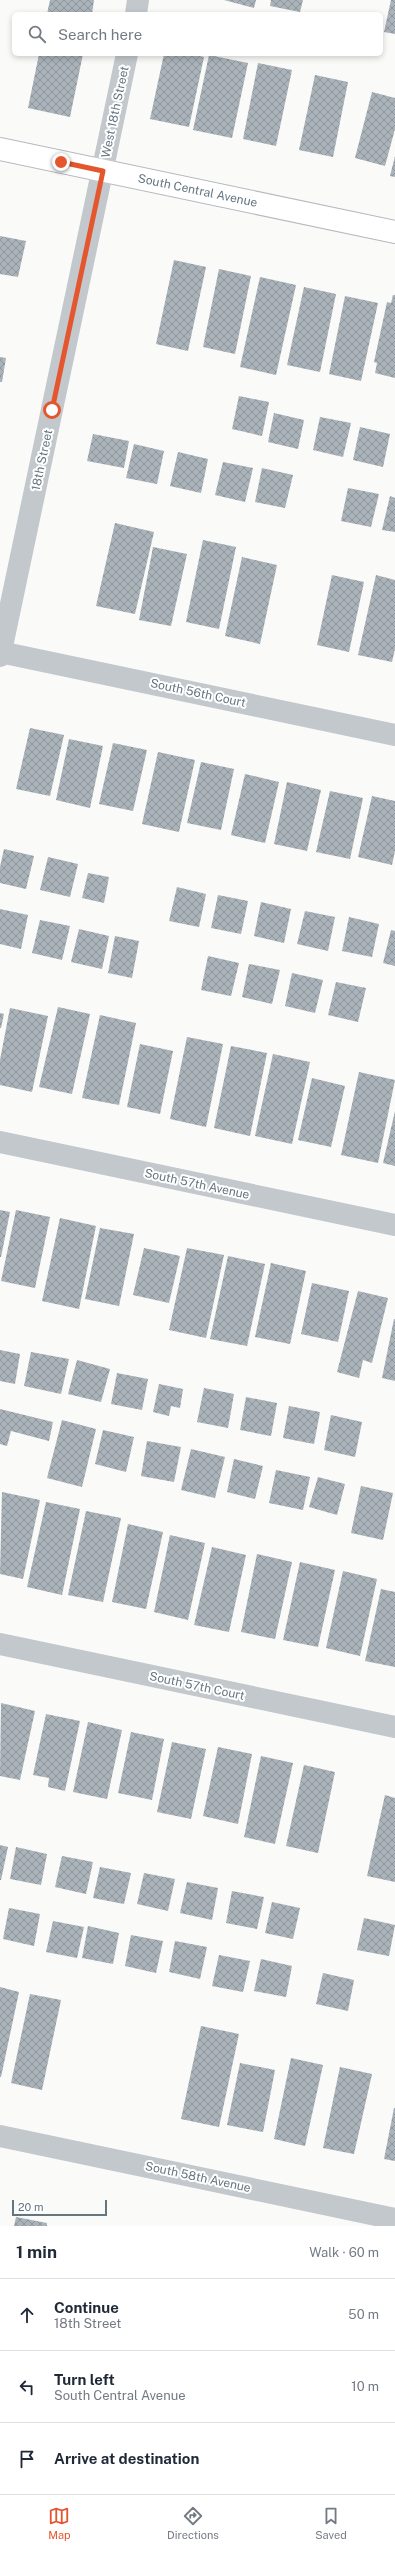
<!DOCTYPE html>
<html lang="en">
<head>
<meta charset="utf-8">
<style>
	:root { --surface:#fff; --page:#f6f6f7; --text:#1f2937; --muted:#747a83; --line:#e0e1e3; --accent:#e4572e }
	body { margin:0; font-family:"Public Sans",sans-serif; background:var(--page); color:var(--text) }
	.scale { position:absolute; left:12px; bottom:10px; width:95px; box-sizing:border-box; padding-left:4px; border:2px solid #657683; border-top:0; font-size:11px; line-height:14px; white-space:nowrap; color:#657683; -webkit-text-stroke:3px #fff; paint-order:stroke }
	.stop { position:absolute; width:12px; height:12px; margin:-9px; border:3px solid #e4572e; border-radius:50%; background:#fff }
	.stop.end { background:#e4572e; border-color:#fff; box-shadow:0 1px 4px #0008 }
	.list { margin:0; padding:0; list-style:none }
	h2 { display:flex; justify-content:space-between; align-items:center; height:52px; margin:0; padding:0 16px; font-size:17px }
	h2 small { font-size:13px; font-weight:400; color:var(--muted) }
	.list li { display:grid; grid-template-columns:26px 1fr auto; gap:12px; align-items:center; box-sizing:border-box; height:72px; padding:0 16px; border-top:1px solid var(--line) }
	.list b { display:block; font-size:15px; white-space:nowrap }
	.list p { margin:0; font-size:13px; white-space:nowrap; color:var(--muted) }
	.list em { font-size:13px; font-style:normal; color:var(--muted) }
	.icon { flex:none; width:22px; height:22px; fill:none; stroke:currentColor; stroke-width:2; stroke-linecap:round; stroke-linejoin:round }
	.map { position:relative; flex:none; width:395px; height:2226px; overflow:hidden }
	.search { position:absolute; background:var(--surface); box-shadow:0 2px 6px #0003; left:12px; right:12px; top:12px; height:44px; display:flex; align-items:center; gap:10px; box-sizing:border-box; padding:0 14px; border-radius:6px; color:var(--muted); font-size:15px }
	.sheet { height:268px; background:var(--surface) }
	nav { display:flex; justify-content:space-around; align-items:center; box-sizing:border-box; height:56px; border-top:1px solid var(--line); background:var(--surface); font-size:11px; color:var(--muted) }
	nav a { display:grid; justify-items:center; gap:2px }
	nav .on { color:var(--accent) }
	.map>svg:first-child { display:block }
	.building { fill:url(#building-cross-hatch) }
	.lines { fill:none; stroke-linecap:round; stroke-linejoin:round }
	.major-casing { stroke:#b5babe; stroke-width:24 }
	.minor { stroke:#c3c8cc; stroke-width:22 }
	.major { stroke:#fff; stroke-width:22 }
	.route { stroke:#e4572e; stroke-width:5 }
	.labels { text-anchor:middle; stroke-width:4; stroke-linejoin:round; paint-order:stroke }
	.street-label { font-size:12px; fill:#657683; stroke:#fff }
</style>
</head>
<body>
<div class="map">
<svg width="395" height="2226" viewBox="0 0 395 2226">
	<defs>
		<pattern id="building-cross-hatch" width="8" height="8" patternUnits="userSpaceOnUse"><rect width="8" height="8" fill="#aab3b9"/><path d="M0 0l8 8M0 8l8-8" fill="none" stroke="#8e969c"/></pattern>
	</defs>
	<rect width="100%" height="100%" fill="#fafaf8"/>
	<path class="building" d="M50 0H94L92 14H47Z
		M224 0H256L254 8Z
		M271 0H303L300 12 270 6Z
		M391 0H395V34L384 32Z
		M39 54H83L70 117 28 108Z
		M164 54H190L204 57 189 127 150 119Z
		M209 55 248 63 232 138 193 130Z
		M258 63 292 70 276 146 243 139Z
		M315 75 348 82 333 157 299 150Z
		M372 92 395 98V129L385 166 355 158Z
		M395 156V177L390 176Z
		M0 236 26 241 18 277 0 274Z
		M174 260 206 267 188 351 156 344Z
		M219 269 251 276 235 354 203 347Z
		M260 277 296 285 276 375 240 367Z
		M304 287 336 294 320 372 287 365Z
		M393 295H395V378L375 373 377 363 374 362 387 302 391 303Z
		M345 296 378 303 361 381 329 374Z
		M0 357 6 358 2 382H0Z
		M239 396 269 402 262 436 232 429Z
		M274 413 304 420 298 449 268 442Z
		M320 417 351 423 343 457 313 450Z
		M360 427 390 434 383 467 353 460Z
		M93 434 129 441 124 468 87 461Z
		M134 444 164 451 157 484 126 478Z
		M178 452 208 459 201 493 170 486Z
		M223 462 253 468 245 502 215 495Z
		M262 468 293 475 285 508 255 502Z
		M348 488 379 494 371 527 341 521Z
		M390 496 395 498V532L382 530Z
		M115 523 154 532 135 614 96 606Z
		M203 540 236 547 219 629 186 622Z
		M153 547 187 554 171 626 139 620Z
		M242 557 277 565 260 644 225 636Z
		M332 575 364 582 349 652 317 645Z
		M376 575 395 580V649L392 662 358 655Z
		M30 728 64 735 50 796 16 789Z
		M69 739 103 746 90 808 56 800Z
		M113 743 147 750 133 811 99 804Z
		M158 752 195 760 179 832 142 824Z
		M201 762 234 769 221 830 187 823Z
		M245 774 279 782 265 843 231 835Z
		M287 782 321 790 307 851 274 844Z
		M330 791 363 798 350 859 316 852Z
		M372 796 395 801V851L392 865 358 857Z
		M4 849 34 856 26 889 0 883V867Z
		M48 857 78 864 70 897 40 890Z
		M88 873 109 877 104 903 82 898Z
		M177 887 206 894 199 927 169 921Z
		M218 895 248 901 241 934 211 928Z
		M261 902 291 909 284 943 254 936Z
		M0 909 28 915 21 949 0 944Z
		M305 911 335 917 328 951 297 944Z
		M349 917 379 924 372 957 342 951Z
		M40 920 70 926 62 960 32 953Z
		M79 929 109 936 102 969 71 962Z
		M391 930 395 931V966L383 963Z
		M115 936 139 941 132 978 108 973Z
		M208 956 239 963 231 996 201 990Z
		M249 964 280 970 272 1004 242 997Z
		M292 973 323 980 315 1013 285 1006Z
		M336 982 366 988 358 1022 328 1015Z
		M58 1007 90 1014 72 1094 39 1087Z
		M10 1008 48 1016 32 1092 0 1085V1060Z
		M0 1013 4 1014 1 1028H0Z
		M100 1015 136 1023 119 1105 82 1098Z
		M187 1037 223 1044 206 1127 170 1119Z
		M140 1044 173 1051 160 1114 127 1107Z
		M231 1046 267 1053 250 1136 214 1128Z
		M273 1054 310 1062 292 1144 255 1136Z
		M359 1072 395 1080 378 1163 341 1155Z
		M312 1078 345 1086 331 1147 298 1140Z
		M395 1111V1166L383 1163Z
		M0 1210 10 1212 1 1257H0Z
		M16 1210 50 1217 35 1288 1 1281Z
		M60 1218 96 1226 79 1309 42 1301Z
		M100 1228 134 1234 119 1306 85 1299Z
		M144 1248 180 1256 169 1303 133 1295Z
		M187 1248 224 1255 206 1338 169 1330Z
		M228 1256 265 1264 247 1346 210 1339Z
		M271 1263 306 1271 290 1344 255 1337Z
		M312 1283 349 1291 338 1342 301 1334Z
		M358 1291 388 1298 372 1363 363 1360 359 1378 337 1372Z
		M394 1319H395V1381L382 1378Z
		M0 1350 20 1354 15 1384 0 1381Z
		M31 1352 69 1359 61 1394 24 1386Z
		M77 1360 110 1369 101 1402 68 1394Z
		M117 1373 148 1379 142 1410 111 1404Z
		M159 1384 183 1389 180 1408 171 1406 169 1416 153 1412Z
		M204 1388 234 1394 228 1428 197 1422Z
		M246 1397 277 1403 271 1436 240 1430Z
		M289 1406 320 1412 314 1444 283 1438Z
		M0 1409 53 1422 49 1441 11 1431 7 1446 0 1444Z
		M331 1415 362 1422 355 1457 324 1450Z
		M62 1420 96 1429 82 1487 47 1478Z
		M103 1430 134 1437 126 1472 95 1464Z
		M147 1441 181 1447 174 1482 141 1476Z
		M191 1449 225 1457 215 1498 181 1490Z
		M234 1459 263 1466 255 1499 227 1492Z
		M276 1470 310 1477 303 1510 269 1503Z
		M318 1477 345 1484 337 1515 309 1507Z
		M361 1486 393 1493 383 1540 351 1533Z
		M2 1492 40 1500 23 1579 0 1574Z
		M46 1502 80 1509 62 1595 27 1587Z
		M86 1511 121 1518 103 1602 68 1595Z
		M128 1524 163 1532 146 1609 112 1602Z
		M170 1535 205 1543 188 1620 154 1612Z
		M212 1547 246 1555 229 1632 194 1625Z
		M257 1554 292 1562 275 1639 241 1632Z
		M300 1562 335 1570 318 1647 283 1640Z
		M343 1571 377 1579 360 1656 326 1648Z
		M381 1589 395 1592V1667L365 1661Z
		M1 1703 35 1711 20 1780 0 1776Z
		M46 1714 80 1721 65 1791 48 1787 49 1778 33 1775Z
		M88 1722 122 1730 107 1799 73 1792Z
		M131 1732 164 1739 152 1800 118 1793Z
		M172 1742 206 1749 191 1819 157 1812Z
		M218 1747 252 1754 238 1824 203 1816Z
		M261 1756 293 1763 275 1844 244 1837Z
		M304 1765 335 1772 318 1853 286 1846Z
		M385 1795 395 1798V1882L367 1876Z
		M0 1845 8 1847 1 1880H0Z
		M16 1847 47 1854 41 1885 10 1879Z
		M62 1856 93 1862 86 1894 55 1887Z
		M100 1867 131 1873 124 1904 93 1898Z
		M144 1873 175 1879 168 1911 137 1904Z
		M187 1882 218 1888 212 1920 180 1913Z
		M232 1891 264 1897 257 1929 226 1923Z
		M272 1902 300 1908 293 1939 265 1933Z
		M9 1908 40 1914 34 1946 3 1939Z
		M364 1918 395 1925 389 1956 357 1950Z
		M53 1921 84 1927 77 1958 46 1952Z
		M88 1926 119 1933 113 1964 82 1958Z
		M131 1935 163 1941 156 1973 125 1966Z
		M175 1941 207 1947 200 1979 169 1972Z
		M219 1955 250 1961 243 1992 212 1986Z
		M261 1959 292 1966 286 1997 254 1991Z
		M323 1973 354 1980 348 2011 316 2004Z
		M0 1987 19 1992 1 2077H0Z
		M30 1994 61 2000 42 2090 11 2083Z
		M201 2026 239 2034 219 2127 181 2119Z
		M291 2058 323 2065 305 2146 274 2139Z
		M240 2063 275 2070 263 2132 227 2125Z
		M340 2067 372 2074 354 2154 323 2148Z
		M394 2108H395V2161L384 2159Z
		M16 2217 47 2223V2226H14Z"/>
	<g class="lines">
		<g class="major-casing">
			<g id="major">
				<path id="s1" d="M0 149 395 232"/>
			</g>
		</g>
		<path class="minor" d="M136 14 138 0
			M0 652 395 735
			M0 656 127 54
			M0 1142 395 1225
			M0 1644 395 1727
			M0 2136 395 2219"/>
		<use href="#major" class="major"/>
	</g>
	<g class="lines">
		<path class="route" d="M52 410 103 171 61 162"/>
	</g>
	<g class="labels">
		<g class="street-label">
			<text transform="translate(115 112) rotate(-78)" y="4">West 18th Street</text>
			<text dy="4" stroke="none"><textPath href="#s1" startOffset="202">South Central Avenue</textPath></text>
			<text transform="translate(42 460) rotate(-78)" y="4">18th Street</text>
			<text transform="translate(198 693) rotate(12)" y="4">South 56th Court</text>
			<text transform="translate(197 1184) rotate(12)" y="4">South 57th Avenue</text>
			<text transform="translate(197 1686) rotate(12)" y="4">South 57th Court</text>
			<text transform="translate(198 2177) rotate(12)" y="4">South 58th Avenue</text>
		</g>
	</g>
</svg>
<div class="scale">20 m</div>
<div class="stop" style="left:52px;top:410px"></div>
<div class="stop end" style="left:61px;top:162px"></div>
<div class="search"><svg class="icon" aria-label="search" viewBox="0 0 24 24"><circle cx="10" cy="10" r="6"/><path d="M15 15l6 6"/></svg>Search here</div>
</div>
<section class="sheet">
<h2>1 min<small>Walk · 60 m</small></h2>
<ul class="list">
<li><svg class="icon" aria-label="ahead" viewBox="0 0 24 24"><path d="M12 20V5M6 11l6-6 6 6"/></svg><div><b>Continue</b><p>18th Street</p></div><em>50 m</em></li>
<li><svg class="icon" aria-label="left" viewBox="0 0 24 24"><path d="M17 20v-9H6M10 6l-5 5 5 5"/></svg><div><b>Turn left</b><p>South Central Avenue</p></div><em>10 m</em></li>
<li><svg class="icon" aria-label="arrive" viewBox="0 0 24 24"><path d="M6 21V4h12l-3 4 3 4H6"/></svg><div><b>Arrive at destination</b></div></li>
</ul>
</section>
<nav>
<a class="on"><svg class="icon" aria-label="map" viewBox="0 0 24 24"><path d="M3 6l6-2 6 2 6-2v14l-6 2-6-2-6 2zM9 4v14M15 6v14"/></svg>Map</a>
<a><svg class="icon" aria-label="directions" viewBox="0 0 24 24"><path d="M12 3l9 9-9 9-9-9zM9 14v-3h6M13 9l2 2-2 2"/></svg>Directions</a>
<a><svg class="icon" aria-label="saved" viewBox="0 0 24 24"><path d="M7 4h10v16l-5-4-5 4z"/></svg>Saved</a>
</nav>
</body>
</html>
